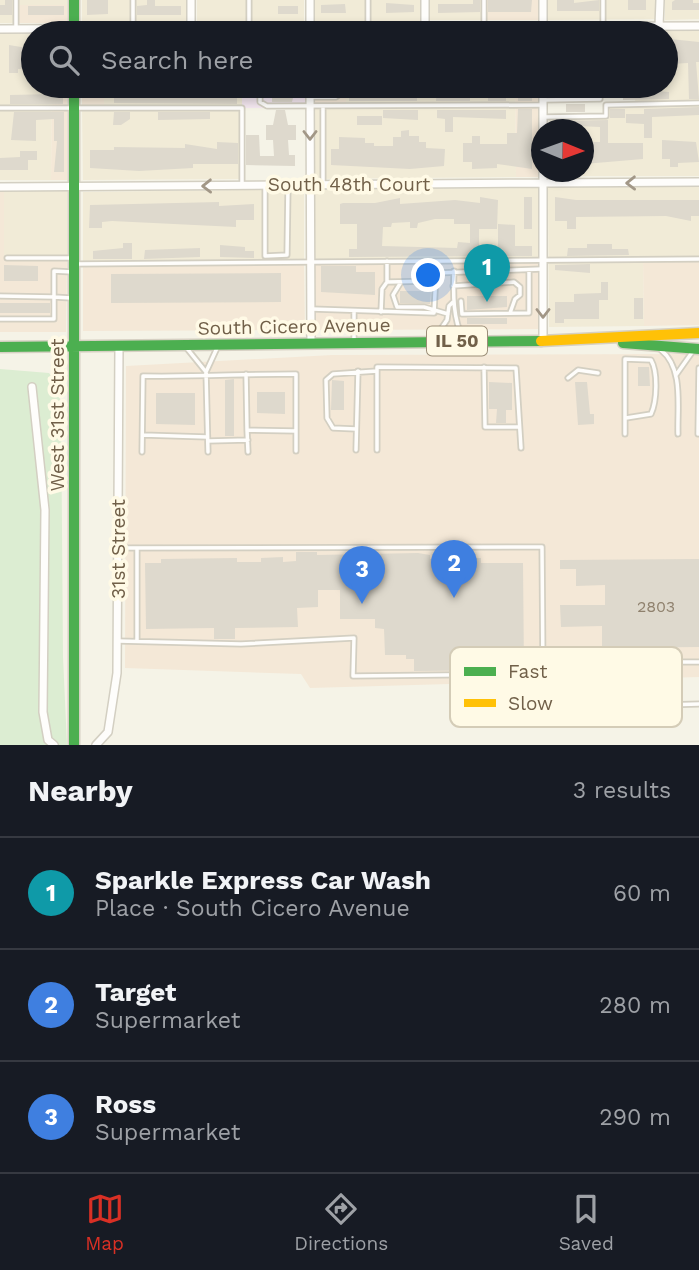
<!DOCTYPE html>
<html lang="en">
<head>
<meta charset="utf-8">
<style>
	:root { --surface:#171b24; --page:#242831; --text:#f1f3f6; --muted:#9ea1a6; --line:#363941; --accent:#d93025 }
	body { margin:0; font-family:"Work Sans",sans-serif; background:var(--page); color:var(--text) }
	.compass { position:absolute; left:531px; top:119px; width:63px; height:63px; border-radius:50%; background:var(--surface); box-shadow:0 4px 10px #0003; rotate:91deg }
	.you { position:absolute; left:429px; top:276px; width:24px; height:24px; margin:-18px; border:5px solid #fff; border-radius:50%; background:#1a73e8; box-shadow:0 0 0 10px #1a73e833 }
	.badge { display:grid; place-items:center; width:46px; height:46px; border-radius:50%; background:var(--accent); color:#fff; font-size:23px; font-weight:700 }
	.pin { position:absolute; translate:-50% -58px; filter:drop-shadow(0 2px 4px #0008) }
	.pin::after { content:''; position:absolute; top:37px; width:24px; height:21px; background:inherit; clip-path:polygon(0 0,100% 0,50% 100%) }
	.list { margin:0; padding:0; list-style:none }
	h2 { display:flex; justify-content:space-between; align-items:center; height:91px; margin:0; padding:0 28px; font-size:30px }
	h2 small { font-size:23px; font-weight:400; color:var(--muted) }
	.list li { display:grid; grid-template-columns:46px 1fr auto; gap:21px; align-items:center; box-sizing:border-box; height:112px; padding:0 28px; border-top:2px solid var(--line) }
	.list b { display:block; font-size:26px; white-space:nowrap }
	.list p { margin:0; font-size:23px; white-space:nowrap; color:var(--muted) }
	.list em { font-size:23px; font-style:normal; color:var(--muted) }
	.icon { flex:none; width:38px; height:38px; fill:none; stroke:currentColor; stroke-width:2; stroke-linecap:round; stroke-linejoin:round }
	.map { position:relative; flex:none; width:699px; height:745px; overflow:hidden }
	.search { position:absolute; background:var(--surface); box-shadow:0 4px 10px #0003; left:21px; right:21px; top:21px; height:77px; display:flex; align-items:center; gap:18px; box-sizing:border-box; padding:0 24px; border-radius:38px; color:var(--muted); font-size:26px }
	.sheet { height:427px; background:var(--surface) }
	nav { display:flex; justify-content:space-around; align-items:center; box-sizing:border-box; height:98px; border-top:2px solid var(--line); background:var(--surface); font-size:19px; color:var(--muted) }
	nav a { display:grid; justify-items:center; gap:4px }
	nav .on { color:var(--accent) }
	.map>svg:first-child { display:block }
	.residential { fill:#f1ebd7 }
	.commercial { fill:#f4e8d7 }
	.education { fill:#f4e7f0 }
	.grass { fill:#dcedd2 }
	.building { fill:#ded9cd; fill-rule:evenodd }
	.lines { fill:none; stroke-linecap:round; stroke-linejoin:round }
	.lane-casing { stroke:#d3cfc2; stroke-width:7 }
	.street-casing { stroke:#d3cfc2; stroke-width:10 }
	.fast-casing { stroke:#d6d0c3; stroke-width:13 }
	.slow-casing { stroke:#d6d0c3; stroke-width:13 }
	.lane { stroke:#fefdfb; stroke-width:3.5 }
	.street { stroke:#fefdfb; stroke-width:7 }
	.fast { stroke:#4caf50; stroke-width:10 }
	.slow { stroke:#ffc107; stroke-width:10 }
	.oneway { stroke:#a29787 }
	.labels { text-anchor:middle; stroke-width:7; stroke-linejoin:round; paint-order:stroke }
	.number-label { font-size:16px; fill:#8f816d }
	.shield { fill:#fffae6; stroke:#9c8e78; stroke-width:2 }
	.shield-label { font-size:18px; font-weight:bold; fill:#716049 }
	.street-label { font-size:19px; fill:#716049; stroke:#fffae6 }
	.key { fill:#fffae6; stroke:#d4ccb7; stroke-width:2 }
	.key-label { font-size:19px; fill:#716049 }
</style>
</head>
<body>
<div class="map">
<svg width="699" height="745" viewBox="0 0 699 745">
	<rect width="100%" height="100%" fill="#f5f3e7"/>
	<path class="residential" d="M0 0H67V5H16V23H0Z
		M82 0H186V23L82 24Z
		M197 0H304V21L197 23Z
		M314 0H421V21L314 22Z
		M430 0H484V20H430Z
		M548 0H655V19L548 20Z
		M665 0H699V19L665 20Z
		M699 30V176H549V172H584V130L549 129V116H605L606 105 635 104V86H666V33L635 31Z
		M0 34H33V86H52L51 180H0Z
		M104 86H242V179L83 180 82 108H104Z
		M346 86H515L516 177 314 179 315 106H346Z
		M699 186V259L643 260 644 326 549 327 548 187Z
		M538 188V260L315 262V189Z
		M304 189V262L83 264V192Z
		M4 191H67V258H4Z"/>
	<path class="commercial" d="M484 0H538V20H484Z
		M16 5H67V23H16Z
		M52 86H67V180H51Z
		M82 86H104V108H82Z
		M315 86H346V106H315Z
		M515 86H538V177H516Z
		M0 191H4V258H67L66 332H0Z
		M699 259V325L644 326 643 260Z
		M538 260 539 329 315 330V262Z
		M304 262 305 330 83 331V264Z
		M699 354V677L310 688 301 674 125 668 126 366 332 355Z"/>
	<path class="education" d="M242 86H305V108H242Z"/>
	<path class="grass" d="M0 369 49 373 56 382 61 404 63 657 67 745H0Z"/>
	<path class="building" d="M5 0H12V15H0V5H5Z
		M87 0H108V14L87 15Z
		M147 0H155V6H181V15H137V6L147 5Z
		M473 0H480V12L438 13V4H473Z
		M488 0H532L531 12H488Z
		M557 0H574V3L599 0V11H557Z
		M628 0H646V10H628Z
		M675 0H693V3H699V10H672V2Z
		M386 3 414 5V12L386 13Z
		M345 4 346 13H321V5Z
		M28 6H64V15H28Z
		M278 6H298V14H278Z
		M670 39 699 42V62H696L699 99H689L688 63 670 64V56H666V43H670Z
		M9 45 33 49V64H28V69H18V73H9Z
		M55 86H63V104H10V95L55 94Z
		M272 86H296L292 102H272Z
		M635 86H643V90L669 92V99L623 100V93H635Z
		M437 87 470 92V101H436Z
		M488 87H497V93H506V101H488Z
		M523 88H532V101H518V92Z
		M357 90 417 92V101H349V93H357Z
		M159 92 185 95 237 94V104L114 103V95Z
		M566 104H585V112H566Z
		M699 107V115L652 117V138H644V124L626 123V114H644V109Z
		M518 109H532V169L497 164V168L472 169V162H463V143H472V136H480V144H507V133H517Z
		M610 109H625V118H610Z
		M276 110H285L288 125H296V140H288L289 155H295V166L246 165V135H259L260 156H274L273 140H266V125H273Z
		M383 110H418V120L383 118Z
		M437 110H506V119L453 117V132H445V119L437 118Z
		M14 112H64V172H54L57 141H54V119L36 120V141L11 140Z
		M114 112H130V119L121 125H113Z
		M158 112H210V119L158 120Z
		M357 116H382V125H357Z
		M608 120V143H643V159L584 164V142H600V127L555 125V121Z
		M409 130V136H419V142H426V148L445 149 444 166 410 169 331 165V149H339V137L365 138V143H374V146H393V137H401V131Z
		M662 140 696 142 699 162 678 163V167H670V159H662Z
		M217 142 238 143V164H193V168L139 171 90 168V150H114V147L185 148V144L217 149Z
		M20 151H37V160H28V170H0V158L20 157Z
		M480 197 498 200 497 229H479V248H498V224L515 225V246H532V256L349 257V249H357V224H340V204L343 203H375L400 198V204L455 200 480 203ZM435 219H454V224H470V243L458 242 457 248 382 246 383 227H391L392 223 410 222V228H417L418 223Z
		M524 197H532V229H524Z
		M555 197 576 200H699V216H691V221L666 216 576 217V229H567V221H555Z
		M219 202V206L254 204V220H236V227L112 221 102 222V228H89L90 205Z
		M123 243H132V259H93V251L123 248Z
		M587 244H612V249H628L629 255 567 256 568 248H587Z
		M220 245 245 247V251H254V258L220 257Z
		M200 248V257L144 259 145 250Z
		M590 264V273L555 270V265Z
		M4 265 38 266V281H4Z
		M321 266H356V272H375V295L321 292Z
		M281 273V302L111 303V274Z
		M601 282H608V300H599V319H564V323H555V302H574V294L601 293Z
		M400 291H431L430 304 400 303Z
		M467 296H507V307L467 310Z
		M634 298H643V319H634Z
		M0 303H50V313H0Z
		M467 318H507V324H467Z
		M638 367H649L650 386H638Z
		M234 379V436H225V380Z
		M332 380 344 381V410H331Z
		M489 382 512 383V410H506V423H496L497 409H489Z
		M575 382H587L590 414H594V424L578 425Z
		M257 392H285V414L257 413Z
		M156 393H195V425L156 424Z
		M296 552H317V555L418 553 430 555V559L481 558V563H523L524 670 414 671V659H406V655H385L384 629 375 628V619H340V590H318V607L297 608 298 627 235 628V639H214V628L146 629 145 563H161V559L237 558V562H261V558L283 557V562L296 561Z
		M699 559V647L602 648V626L561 627 560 605H605V585L576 586V569H560V560Z"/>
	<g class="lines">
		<g class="lane-casing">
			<path id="lane" d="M16 0V29
				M133 0V28
				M249 0V26
				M368 0V26
				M603 0V24
				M484 26V0
				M260 86V102L267 106 543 105
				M312 97H336L341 93V86
				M543 100 600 99V86
				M323 106V184
				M0 108H242V185
				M544 117 606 116V105L699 103
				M265 186V256L287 255 288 187
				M7 258H72
				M387 261V282
				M75 264 699 259
				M454 271C453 296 453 317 463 340
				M401 282 393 295 397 307H424L448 314
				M453 286 514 282 520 287V295L515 299 510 313
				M0 296 54 297V319H0
				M71 298 54 297V271L72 272
				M461 301 462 314 529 313V270
				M312 309 434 313 436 273 542 269
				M354 312V341
				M381 312 382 289 387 282 434 281
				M434 339 447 320 449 306 453 302
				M185 346 206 372
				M661 350C684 368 677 408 678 434
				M484 367 485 427H519
				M246 374 247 430
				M676 375 693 351
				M568 378 578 370 598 373
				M356 429 333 428 327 418 326 380 333 374 377 371
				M625 434V359L651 360C658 372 657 401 651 414L626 418
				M698 434 699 368
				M143 435 207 437
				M208 441 248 440
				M356 450 358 371
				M377 450V367L516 368 521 448
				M142 452 143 376C194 377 244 374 296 374V451
				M208 452 206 372 217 348
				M248 452 247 430 296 431
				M137 548V640
				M118 641 241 644 354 638 353 676 543 674 542 547 118 548
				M544 662H699
				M525 709 699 704"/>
		</g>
		<g class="street-casing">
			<path id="street" d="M191 0V28
				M310 0V33
				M425 0V27
				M659 26 660 0
				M0 29 699 26
				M543 33V0
				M310 86 311 343
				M543 86V130
				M0 187 699 182
				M543 340V172
				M32 387 45 510 43 712 48 740 54 745
				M96 745 108 732 117 673 119 346"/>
		</g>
		<g class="fast-casing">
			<path id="fast" d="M74 0V33
				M74 86V745
				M623 343 699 349
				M0 347 541 341"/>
		</g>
		<g class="slow-casing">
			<path id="slow" d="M541 341 699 333"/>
		</g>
		<use href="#lane" class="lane"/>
		<use href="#street" class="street"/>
		<use href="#fast" class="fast"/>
		<use href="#slow" class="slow"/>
	</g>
	<defs><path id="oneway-chevron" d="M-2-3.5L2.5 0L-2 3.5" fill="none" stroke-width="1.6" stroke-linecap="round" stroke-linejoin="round" transform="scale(1.75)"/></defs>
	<g class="oneway">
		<use href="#oneway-chevron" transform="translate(310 135) rotate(90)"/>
		<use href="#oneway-chevron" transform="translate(631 183) rotate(179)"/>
		<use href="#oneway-chevron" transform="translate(207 186) rotate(179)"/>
		<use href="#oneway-chevron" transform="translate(543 313) rotate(90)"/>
	</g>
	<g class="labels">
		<g class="number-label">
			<text x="656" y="612">2803</text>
		</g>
		<rect class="shield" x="427" y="326.5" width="60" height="29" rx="5"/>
		<g class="shield-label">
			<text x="457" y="347">IL 50</text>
		</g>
		<g class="street-label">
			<text x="349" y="191">South 48th Court</text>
			<text transform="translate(294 326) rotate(-1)" y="7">South Cicero Avenue</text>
			<text transform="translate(57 415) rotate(-90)" y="7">West 31st Street</text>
			<text transform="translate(118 549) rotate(-90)" y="7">31st Street</text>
		</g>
	</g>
	<rect x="450" y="647" width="232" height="80" rx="10" class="key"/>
	<rect x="464" y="667" width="32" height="9" fill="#4caf50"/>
	<rect x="464" y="699" width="32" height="8" fill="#ffc107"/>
	<g class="key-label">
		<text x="508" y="678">Fast</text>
		<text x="508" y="710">Slow</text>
	</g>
</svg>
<svg class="compass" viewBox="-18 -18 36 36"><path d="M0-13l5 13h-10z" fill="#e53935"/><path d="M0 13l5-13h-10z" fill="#9ea1a6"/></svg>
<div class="you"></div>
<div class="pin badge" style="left:487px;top:302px;background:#0f9aa8">1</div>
<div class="pin badge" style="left:454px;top:598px;background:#3f7fe0">2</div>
<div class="pin badge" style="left:362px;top:604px;background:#3f7fe0">3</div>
<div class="search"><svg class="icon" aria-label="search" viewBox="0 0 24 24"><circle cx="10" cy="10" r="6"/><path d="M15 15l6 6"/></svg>Search here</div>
</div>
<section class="sheet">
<h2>Nearby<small>3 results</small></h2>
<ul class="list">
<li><span class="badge" style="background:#0f9aa8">1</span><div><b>Sparkle Express Car Wash</b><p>Place · South Cicero Avenue</p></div><em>60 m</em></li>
<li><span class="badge" style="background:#3f7fe0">2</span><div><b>Target</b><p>Supermarket</p></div><em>280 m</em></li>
<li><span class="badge" style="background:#3f7fe0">3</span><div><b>Ross</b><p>Supermarket</p></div><em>290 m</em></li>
</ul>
</section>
<nav>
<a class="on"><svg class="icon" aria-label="map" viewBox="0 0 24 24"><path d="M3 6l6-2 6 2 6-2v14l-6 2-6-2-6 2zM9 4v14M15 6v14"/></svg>Map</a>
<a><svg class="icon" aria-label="directions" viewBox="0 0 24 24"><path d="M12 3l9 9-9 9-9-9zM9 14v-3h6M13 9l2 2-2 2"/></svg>Directions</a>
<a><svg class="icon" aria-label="saved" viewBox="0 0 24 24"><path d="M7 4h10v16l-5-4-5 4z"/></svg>Saved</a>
</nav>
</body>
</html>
